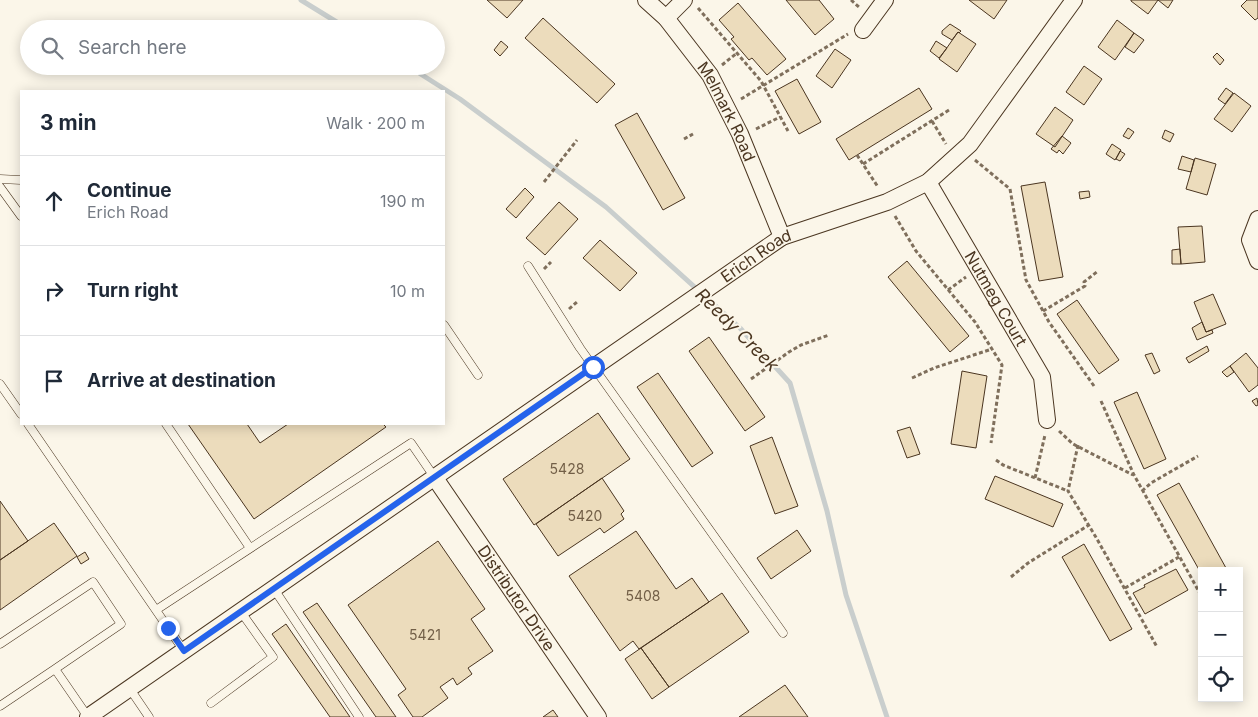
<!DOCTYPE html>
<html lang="en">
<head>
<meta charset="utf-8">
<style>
	:root { --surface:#fff; --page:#f2f2f3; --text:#1f2937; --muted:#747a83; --line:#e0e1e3 }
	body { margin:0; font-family:Inter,sans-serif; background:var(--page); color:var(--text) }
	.controls { position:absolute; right:15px; bottom:15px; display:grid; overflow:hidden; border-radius:0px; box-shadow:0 2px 12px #0003 }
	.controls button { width:45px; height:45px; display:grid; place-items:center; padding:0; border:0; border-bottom:1px solid var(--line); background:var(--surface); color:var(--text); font:25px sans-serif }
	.stop { position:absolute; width:15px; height:15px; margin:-11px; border:4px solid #2563eb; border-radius:50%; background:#fff }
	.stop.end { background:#2563eb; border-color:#fff; box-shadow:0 1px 5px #0008 }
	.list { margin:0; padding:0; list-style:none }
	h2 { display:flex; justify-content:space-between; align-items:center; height:65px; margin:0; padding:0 20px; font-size:21px }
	h2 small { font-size:16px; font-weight:400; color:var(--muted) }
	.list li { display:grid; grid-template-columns:32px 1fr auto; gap:15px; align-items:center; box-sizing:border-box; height:90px; padding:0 20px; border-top:1px solid var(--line) }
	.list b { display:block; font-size:19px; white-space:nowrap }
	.list p { margin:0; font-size:16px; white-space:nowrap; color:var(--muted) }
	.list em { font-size:16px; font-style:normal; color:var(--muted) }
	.icon { flex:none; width:28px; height:28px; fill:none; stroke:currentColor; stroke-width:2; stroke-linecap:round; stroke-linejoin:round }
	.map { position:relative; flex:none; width:1258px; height:717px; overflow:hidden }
	.search { position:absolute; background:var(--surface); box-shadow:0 2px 12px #0003; left:20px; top:20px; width:425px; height:55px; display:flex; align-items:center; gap:12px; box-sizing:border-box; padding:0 18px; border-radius:28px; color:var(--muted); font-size:19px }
	.panel { position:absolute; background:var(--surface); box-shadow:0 2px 12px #0003; left:20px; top:90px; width:425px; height:335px; border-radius:0px }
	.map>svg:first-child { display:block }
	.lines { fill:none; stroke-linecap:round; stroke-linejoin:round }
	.stream { stroke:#c9cecd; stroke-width:5 }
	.building { fill:#ecdcbc; stroke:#4a3520 }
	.service-casing { stroke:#4a3520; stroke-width:9 }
	.minor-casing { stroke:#4a3520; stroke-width:18 }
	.path { stroke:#7f6f5c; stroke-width:3; stroke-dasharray:4 2.5; stroke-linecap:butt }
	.service { stroke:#fbf6e9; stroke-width:8 }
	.minor { stroke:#fbf6e9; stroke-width:16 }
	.route { stroke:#2563eb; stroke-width:6 }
	.labels { text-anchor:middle; stroke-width:4; stroke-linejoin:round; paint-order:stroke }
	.number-label { font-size:14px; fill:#725f47 }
	.street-label { font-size:16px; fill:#4a3520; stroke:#fbf6e9 }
	.water-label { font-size:18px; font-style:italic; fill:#4a3520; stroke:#fbf6e9 }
</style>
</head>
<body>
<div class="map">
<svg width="1258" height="717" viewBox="0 0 1258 717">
	<rect width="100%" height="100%" fill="#fbf6e9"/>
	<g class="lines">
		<path class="stream" d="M301 0 348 29
			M408 66 460 99 606 207 740 328 790 383 827 511 846 595 887 717"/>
	</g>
	<path class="building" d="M487 0H523L507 18Z
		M786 0H819L834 19 815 35Z
		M969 0H1007L994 19Z
		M1131 0H1158L1148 14 1131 1Z
		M1158 0H1173L1168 8Z
		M1247 0H1258V18L1255 20 1241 6Z
		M738 3 786 59 767 75 752 58 749 60 731 39 734 37 719 20Z
		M543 18 615 84 597 103 525 38Z
		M1117 20 1134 33 1115 60 1098 47Z
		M950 24 961 31 959 33 958 32 952 40 942 34V31Z
		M958 32 976 44 957 72 939 59Z
		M1134 33 1144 40 1134 53 1125 47Z
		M501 41 508 47 500 56 494 50Z
		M936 41 947 48 939 58 930 51Z
		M835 49 851 60 832 88 816 76Z
		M1217 53 1224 60 1220 65 1213 57Z
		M1084 66 1102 79 1084 105 1066 92Z
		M797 79 821 122 799 134 775 91Z
		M919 88 932 109 849 160 836 139Z
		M1226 88 1233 93 1225 104 1218 99Z
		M1234 93 1251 106 1232 132 1214 119Z
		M1055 107 1073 120 1055 147 1036 134Z
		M637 113 685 198 663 210 615 125Z
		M1128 128 1134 132 1129 139 1123 136Z
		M1165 130 1174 134 1170 142 1162 138Z
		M1062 136 1071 143 1063 154 1059 150 1057 153 1051 149Z
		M1112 144 1121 150 1115 160 1106 154Z
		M1120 151 1125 154 1120 161 1116 159Z
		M1182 156 1194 160 1191 172 1178 169Z
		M1195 158 1216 164 1207 195 1186 189Z
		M1045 182 1063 277 1039 281 1021 186Z
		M525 188 534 197 516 218 506 209Z
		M1089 191 1090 197 1080 199 1079 192Z
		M559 202 578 219 545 255 526 238Z
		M1202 226 1205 262 1181 264 1178 227Z
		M600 240 637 273 620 291 583 258Z
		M1180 249 1181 264H1172V250Z
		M907 261 969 336 950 352 888 277Z
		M1213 294 1226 324 1206 332 1194 302Z
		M1077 300 1119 360 1099 374 1057 314Z
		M1202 322 1206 332 1212 330 1213 333 1197 340 1192 328Z
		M709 337 765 417 745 431 689 351Z
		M1207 346 1209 351 1189 363 1186 358Z
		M1152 353 1160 371 1154 374 1145 355Z
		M1246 353 1258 368V385L1249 392 1230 366Z
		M1230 366 1234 372 1227 377 1222 372Z
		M962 371 987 376 976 448 951 444Z
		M658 373 713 453 692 467 637 387Z
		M1137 392 1166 459 1144 469 1114 402Z
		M1257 398 1258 405 1256 406 1252 401Z
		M598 413 630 459 534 525 503 479Z
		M188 424H247L260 443 288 424H383L386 427 254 519Z
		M910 427 920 454 907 458 897 431Z
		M772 437 798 506 775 514 750 446Z
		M995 476 1063 504 1053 527 985 499Z
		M602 478 624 511 621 514 624 519 604 533 600 528 558 556 536 524Z
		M1179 483 1226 568 1223 569 1224 571H1202V575L1157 495Z
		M0 501 28 541 0 560Z
		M54 523 77 556 0 610V560Z
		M797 530 811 551 771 579 757 558Z
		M636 531 676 589 692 578 709 602 639 649 633 641 620 651 569 576Z
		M438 541 485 609 471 619 493 651 468 668 472 674 457 685 453 678 440 687 448 698 422 717H413L398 695 406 689 348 605Z
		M1084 544 1132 629 1110 641 1062 557Z
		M85 552 89 559 81 564 77 557Z
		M1176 569 1188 590 1145 614 1133 593 1145 587 1144 585Z
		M722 593 749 632 669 687 641 648Z
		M317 603 396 717H376L303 612Z
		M286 624 350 717H330L272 634Z
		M641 648 669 687 652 699 625 659Z
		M785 685 808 717H739Z
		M553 710 558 717H543Z"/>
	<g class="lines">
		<g class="service-casing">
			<path id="service" d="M0 179 21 180
				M0 187 21 216
				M528 266 580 348 783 633
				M444 325 478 375
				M0 384 21 414
				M28 424 184 651
				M166 424 250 548
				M274 589 359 717
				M156 610 411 443 435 478
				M0 644 93 582 121 624 55 669 88 717
				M130 689 149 717
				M211 703 273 657 241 612
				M0 706 55 669"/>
		</g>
		<g class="minor-casing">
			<g id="minor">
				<path id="s1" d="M646 0 666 18 710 75 740 134 782 237"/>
				<path d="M666 18 684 0"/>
				<path d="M863 30 885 0"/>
				<path id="s2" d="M928 182 1042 377 1047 420"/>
				<path d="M1258 219 1250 240 1258 261"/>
				<path id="s3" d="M435 478 598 717"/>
				<path id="s4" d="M88 717 782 237 887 202 928 182 970 144 1074 0"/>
			</g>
		</g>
		<path class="path" d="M851 0 860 8
			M698 8 761 81 788 131
			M722 65 737 53
			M741 99 848 34
			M932 121 946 144
			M756 129 780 117
			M684 139 693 134
			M857 155 878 187
			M975 160 1010 189 1026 280 1049 322 1094 386
			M863 164 949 110
			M544 182 577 140
			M895 216 916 251 975 322 1002 365 991 443
			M544 269 551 262
			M948 290 966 277
			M569 309 578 301
			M1043 311 1085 286 1084 282 1098 271
			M912 378 934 368 992 349
			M751 379 789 352 801 345 829 335
			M1101 401 1134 475 1202 597
			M1059 431 1073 444 1133 475
			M1078 445 1068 491 1097 539 1157 647
			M996 460 1003 465 1068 491
			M1035 478 1045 435
			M1142 491 1151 483 1198 456
			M1011 577 1028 563 1089 525
			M1125 588 1179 557"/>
		<use href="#service" class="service"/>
		<use href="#minor" class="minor"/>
	</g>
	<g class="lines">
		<path class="route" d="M168 628 184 651 593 367"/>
	</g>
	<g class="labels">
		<g class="number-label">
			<text x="567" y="474">5428</text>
			<text x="585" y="521">5420</text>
			<text x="643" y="601">5408</text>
			<text x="425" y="640">5421</text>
		</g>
		<g class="street-label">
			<text dy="6" stroke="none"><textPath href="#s1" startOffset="139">Melmark Road</textPath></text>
			<text dy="6" stroke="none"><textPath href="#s4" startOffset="812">Erich Road</textPath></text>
			<text dy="6" stroke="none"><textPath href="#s2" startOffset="135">Nutmeg Court</textPath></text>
			<text dy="6" stroke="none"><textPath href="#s3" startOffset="145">Distributor Drive</textPath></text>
		</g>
		<g class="water-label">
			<text transform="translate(737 330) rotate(45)" y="6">Reedy Creek</text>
		</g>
	</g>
</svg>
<div class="controls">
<button>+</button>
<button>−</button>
<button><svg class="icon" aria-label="locate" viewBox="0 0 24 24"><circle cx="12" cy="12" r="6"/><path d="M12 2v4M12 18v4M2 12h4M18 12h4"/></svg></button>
</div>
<div class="stop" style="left:593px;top:367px"></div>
<div class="stop end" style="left:168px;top:628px"></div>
<div class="search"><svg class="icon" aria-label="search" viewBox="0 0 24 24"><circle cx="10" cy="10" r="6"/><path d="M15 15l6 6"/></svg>Search here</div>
<section class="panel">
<h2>3 min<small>Walk · 200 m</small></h2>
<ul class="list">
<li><svg class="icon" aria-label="ahead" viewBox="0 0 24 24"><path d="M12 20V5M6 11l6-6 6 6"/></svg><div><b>Continue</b><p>Erich Road</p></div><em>190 m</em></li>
<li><svg class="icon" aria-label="right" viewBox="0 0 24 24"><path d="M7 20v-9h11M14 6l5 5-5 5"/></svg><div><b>Turn right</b></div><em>10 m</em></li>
<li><svg class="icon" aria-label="arrive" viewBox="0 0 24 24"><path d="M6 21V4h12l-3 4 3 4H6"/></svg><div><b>Arrive at destination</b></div></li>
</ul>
</section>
</div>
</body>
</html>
